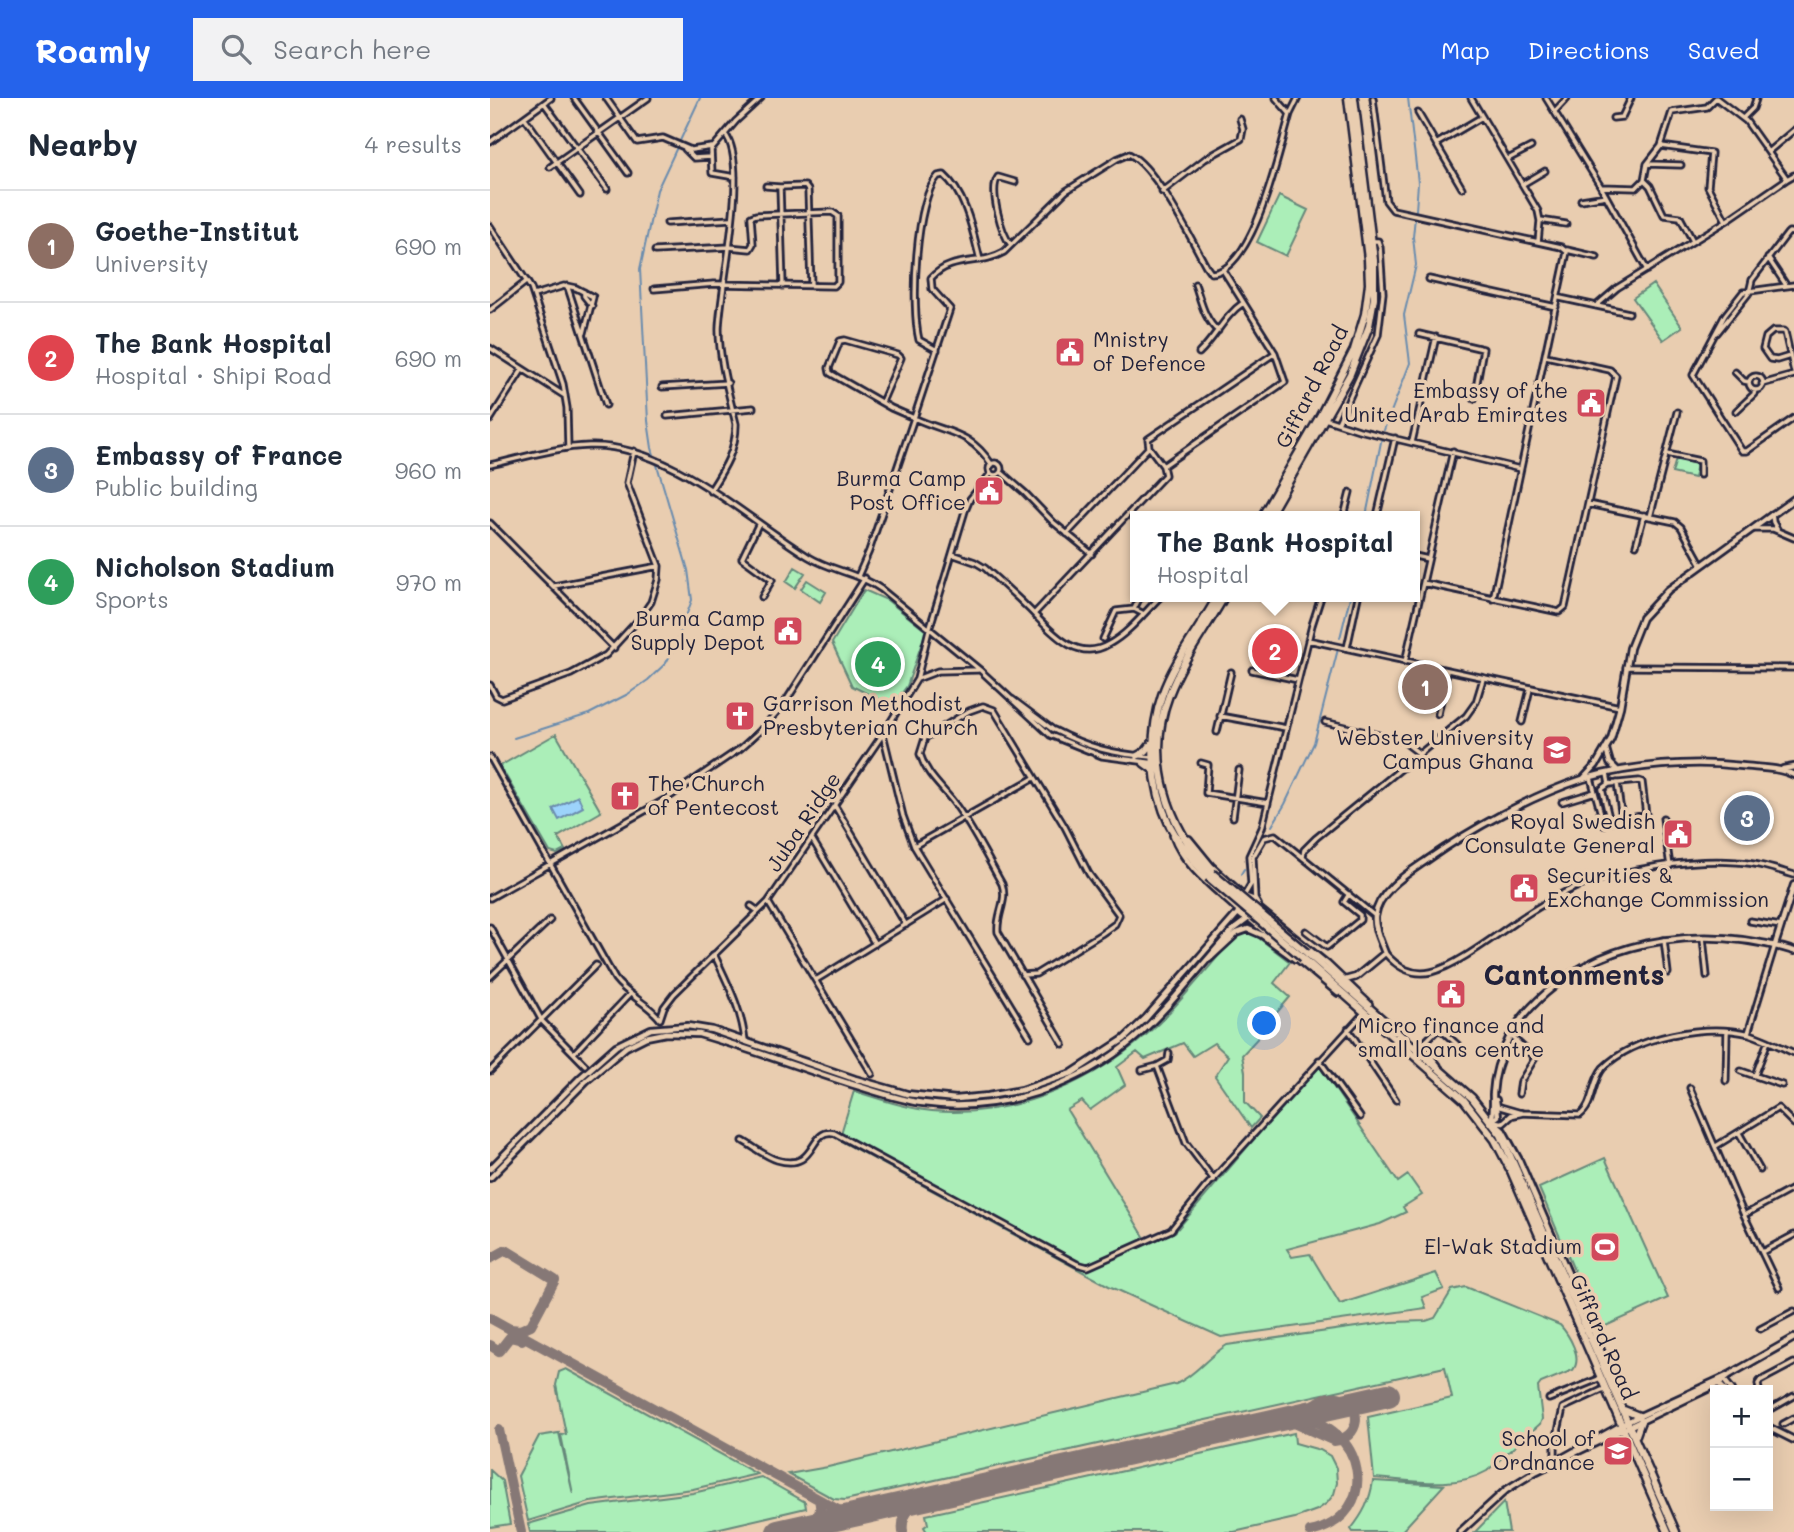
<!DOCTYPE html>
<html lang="en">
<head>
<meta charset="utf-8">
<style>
	:root { --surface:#fff; --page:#f2f2f3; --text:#1f2937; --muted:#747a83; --line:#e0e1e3; --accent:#2563eb }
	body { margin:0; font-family:Mali,sans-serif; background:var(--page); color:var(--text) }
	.controls { position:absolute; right:21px; bottom:21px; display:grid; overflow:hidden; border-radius:0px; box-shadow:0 7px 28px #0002 }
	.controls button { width:63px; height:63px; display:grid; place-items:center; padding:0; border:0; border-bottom:2px solid var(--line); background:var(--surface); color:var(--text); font:35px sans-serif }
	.you { position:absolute; left:775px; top:926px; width:24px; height:24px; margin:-18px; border:5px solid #fff; border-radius:50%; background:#1a73e8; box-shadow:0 0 0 10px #1a73e833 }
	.badge { display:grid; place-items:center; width:46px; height:46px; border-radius:50%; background:var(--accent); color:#fff; font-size:23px; font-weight:700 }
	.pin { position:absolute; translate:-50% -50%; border:4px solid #fff; box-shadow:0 2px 7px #0006 }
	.popup { position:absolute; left:640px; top:413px; width:290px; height:91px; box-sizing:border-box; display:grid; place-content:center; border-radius:0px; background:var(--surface); filter:drop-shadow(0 2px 5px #0005); font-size:23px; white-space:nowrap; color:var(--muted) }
	.popup b { font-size:26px; color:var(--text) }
	.popup::after { content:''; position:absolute; left:50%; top:100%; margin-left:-14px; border:14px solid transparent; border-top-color:var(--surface) }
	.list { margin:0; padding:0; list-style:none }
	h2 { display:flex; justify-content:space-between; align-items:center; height:91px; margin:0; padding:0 28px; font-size:30px }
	h2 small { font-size:23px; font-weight:400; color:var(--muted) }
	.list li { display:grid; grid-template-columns:46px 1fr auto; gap:21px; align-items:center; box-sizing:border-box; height:112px; padding:0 28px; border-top:2px solid var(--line) }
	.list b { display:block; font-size:26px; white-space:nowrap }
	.list p { margin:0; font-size:23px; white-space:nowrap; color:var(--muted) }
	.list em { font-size:23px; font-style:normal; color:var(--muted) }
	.icon { flex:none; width:38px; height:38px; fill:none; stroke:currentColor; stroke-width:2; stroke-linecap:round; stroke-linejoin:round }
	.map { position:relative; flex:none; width:1304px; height:1434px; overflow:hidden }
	header { display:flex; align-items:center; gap:42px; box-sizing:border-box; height:98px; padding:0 35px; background:var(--accent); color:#fff }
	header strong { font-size:33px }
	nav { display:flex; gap:38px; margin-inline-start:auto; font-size:24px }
	.search { width:490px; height:63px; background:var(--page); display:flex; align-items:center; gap:18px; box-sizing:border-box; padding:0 24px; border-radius:0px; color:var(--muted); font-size:26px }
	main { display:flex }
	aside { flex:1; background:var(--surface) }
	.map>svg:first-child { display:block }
	.green { fill:#abeeb8; stroke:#66887a; stroke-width:2 }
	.water { fill:#9cd3fb; stroke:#6b8cae; stroke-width:2 }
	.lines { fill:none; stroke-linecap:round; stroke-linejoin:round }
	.stream { stroke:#6b8cae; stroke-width:2 }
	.taxiway { stroke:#867876; stroke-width:10 }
	.runway { stroke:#867876; stroke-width:24 }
	.street-casing { stroke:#22223b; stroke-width:9 }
	.secondary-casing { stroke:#22223b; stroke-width:10 }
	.primary-casing { stroke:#22223b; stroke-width:11 }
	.street { stroke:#e9cdb0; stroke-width:3.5 }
	.secondary { stroke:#e9cdb0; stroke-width:4.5 }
	.primary { stroke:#e9cdb0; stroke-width:6 }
	.primary-bridge-casing { stroke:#22223b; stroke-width:11; stroke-linecap:butt }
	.primary-bridge { stroke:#e9cdb0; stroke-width:6 }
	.labels { text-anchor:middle; stroke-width:7; stroke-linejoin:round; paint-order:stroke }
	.poi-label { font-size:21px; fill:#22223b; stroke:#e9cdb0; text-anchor:end }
	.street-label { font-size:21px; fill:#22223b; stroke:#e9cdb0 }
	.district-label { font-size:28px; font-weight:bold; fill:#22223b; stroke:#e9cdb0 }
</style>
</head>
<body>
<header>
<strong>Roamly</strong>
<div class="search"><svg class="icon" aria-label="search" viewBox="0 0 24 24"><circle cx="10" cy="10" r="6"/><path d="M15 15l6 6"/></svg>Search here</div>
<nav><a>Map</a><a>Directions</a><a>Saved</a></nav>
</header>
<main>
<aside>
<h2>Nearby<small>4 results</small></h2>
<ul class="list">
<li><span class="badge" style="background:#8d6e63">1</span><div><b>Goethe-Institut</b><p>University</p></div><em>690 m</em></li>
<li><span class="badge" style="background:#e0444e">2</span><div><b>The Bank Hospital</b><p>Hospital · Shipi Road</p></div><em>690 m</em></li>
<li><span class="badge" style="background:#5c6f8a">3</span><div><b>Embassy of France</b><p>Public building</p></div><em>960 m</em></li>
<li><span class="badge" style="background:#2e9e5b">4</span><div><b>Nicholson Stadium</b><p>Sports</p></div><em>970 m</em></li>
</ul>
</aside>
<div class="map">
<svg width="1304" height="1434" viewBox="0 0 1304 1434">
	<rect width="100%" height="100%" fill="#e9cdb0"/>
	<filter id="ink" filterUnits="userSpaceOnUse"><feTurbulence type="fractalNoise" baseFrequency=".0143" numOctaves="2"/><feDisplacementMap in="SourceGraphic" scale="14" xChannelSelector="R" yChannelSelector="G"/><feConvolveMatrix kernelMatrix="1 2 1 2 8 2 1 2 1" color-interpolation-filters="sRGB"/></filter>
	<g filter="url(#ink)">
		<path class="green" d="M789 98 818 112 796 158 767 144Z
			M1163 186 1192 229 1173 242 1143 200Z
			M1186 361 1207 366 1204 380 1182 375Z
			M305 469 315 475 305 490 296 484Z
			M317 482 336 494 330 504 311 491Z
			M374 492 397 502 436 533 417 588 402 608 362 588 342 545Z
			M66 636 111 714 68 739 75 752 67 756 60 754 10 668Z
			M756 833 761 834 800 864 784 885 800 899 784 918 786 920 752 957 755 974V1004L770 1020 761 1030 725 978 738 958 724 945 703 958 693 945 655 961 647 954 627 969 635 987 600 1012 592 1003 577 1012 658 1145 685 1134 828 966 908 1084 918 1077 932 1097 913 1109 916 1114 890 1126 797 1151 802 1159 820 1156 850 1206 946 1175 954 1191 932 1199 936 1210 731 1239 619 1188 349 1042 364 993C390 1001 415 1010 442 1013 526 1021 610 982 669 925 696 898 722 865 747 836Z
			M1115 1060 1178 1200 1109 1231 1049 1090Z
			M976 1189 1070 1227C1079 1237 1093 1260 1083 1272L1051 1285 1048 1289 1052 1321 1050 1326 997 1373C964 1392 920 1382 884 1380L878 1319 962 1300 955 1269 355 1402 344 1401 298 1376 338 1369 686 1286C706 1277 718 1258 737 1247L902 1224 936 1223 945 1220 962 1192Z
			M76 1271 267 1376 203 1391 100 1404 38 1423 28 1378 49 1338 69 1335 83 1396 71 1337 76 1336 66 1287 69 1274Z
			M804 1335 805 1345 830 1352 840 1358 846 1370 847 1385 844 1396 837 1405 827 1412 805 1420 744 1434H437L434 1429 438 1426 436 1417Z
			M0 1372 12 1383 20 1426 0 1429Z
			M271 1379 315 1404 316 1410 213 1434H40L38 1426 101 1408 203 1395Z
			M883 1383H884L954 1387 911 1434H863L861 1431C873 1416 880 1403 883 1383Z
			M1014 1404 1019 1434H985L986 1433Z"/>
		<path class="water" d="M88 698 93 709 69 722 63 711Z"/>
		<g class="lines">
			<path class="stream" d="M918 0 928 85 926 112
				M894 332 920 265 914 217 926 167 923 139 925 119
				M876 418 892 339
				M850 540 860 499
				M24 640 99 616 138 596 158 582 176 565 185 548 202 502 198 472 162 350 158 323 150 171 167 92 210 0
				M782 728 795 706 824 645 848 551
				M751 776 754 771"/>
			<path class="taxiway" d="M0 1161 16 1152 65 1182 41 1227 30 1232 21 1231
				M0 1220 348 1412 367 1416
				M0 1247 9 1253 20 1239 32 1242
				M805 1320C874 1323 895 1417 820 1434
				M770 1327 784 1324H802L844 1343C877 1339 870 1295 841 1299 829 1300 818 1313 807 1318
				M9 1332 31 1434
				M314 1428C326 1424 333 1415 329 1402
				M290 1434H308
				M317 1434H333
				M413 1434C410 1411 427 1405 446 1399"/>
			<path class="runway" d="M288 1434 898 1297"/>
			<g class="street-casing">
				<path id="street" d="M84 0 138 75
					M116 0 147 44 173 40 201 52 222 49
					M786 0 800 16
					M883 0 896 103 903 112 1071 149 1077 154 1003 501
					M981 0 1048 113 1050 123 1048 144
					M1056 0 1111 89 1157 172
					M54 5 117 91
					M1065 13 1077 0
					M928 15 972 90
					M1254 19 1263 10 1266 1
					M35 20 90 97
					M1123 20 1132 19 1141 0
					M0 44 61 0
					M946 46 992 19
					M1171 48 1221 55 1218 89 1236 123
					M195 51 204 60 221 59
					M1279 53 1304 32
					M1018 61 1041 49
					M1157 66 1191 67
					M60 69 158 0
					M245 79 222 75 221 52 246 23 271 0
					M1154 82 1160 88 1174 117 1190 119 1203 143
					M1033 86 1055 73
					M276 88 290 89 293 188
					M290 89 315 88 318 92 321 188
					M1111 89 1146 90 1154 82 1157 66 1171 48 1182 14 1217 9 1226 0 1256 23 1297 81 1304 77
					M672 94 715 61 751 41 753 31 750 21
					M1091 102 1116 98
					M1050 122 1076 126
					M177 125 241 121
					M0 128 41 190 73 286 77 310 78 350
					M521 147C511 135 499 92 508 79L525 84
					M1077 152 1107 159
					M1278 160 1296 187
					M939 181 1066 209
					M705 186C711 203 714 221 728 233
					M1304 187 1253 194 1235 217 1203 277 1252 353H1257L1304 320
					M77 188 86 190 103 199 94 235
					M164 191 224 186 344 188 348 184V118L342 114 266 117 261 119 263 146 260 151 239 149 165 153
					M94 194V198L102 208
					M44 197 74 188 78 190 116 307
					M1070 200 1139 215
					M1106 208 1127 190 1236 123 1297 81
					M0 212 37 183
					M1227 235 1259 195 1262 182 1297 136 1299 134 1304 135
					M929 236 993 251 984 301
					M0 250 75 298
					M447 252 429 242C421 209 425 102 448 78L454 77C476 96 483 134 490 162
					M709 255C725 240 735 217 753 205
					M1300 258 1287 262 1280 261 1273 251 1276 239 1283 233H1294L1295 234 1304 274
					M1245 274 1254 283 1259 284
					M1259 285a7 7 0 1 1 14 0a7 7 0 1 1-14 0Z
					M1272 286 1304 277
					M172 289 238 285
					M1246 313 1264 296 1265 292
					M177 318 263 310
					M835 321 869 332 1030 371
					M0 322 32 272
					M848 325 888 237 893 195 890 149 888 143H882
					M922 344 946 239
					M1177 356 1210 363V377
					M499 371a6 6 0 1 1 12 0a6 6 0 1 1-12 0Z
					M0 367C32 360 66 349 99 348 178 345 255 420 319 459 342 473 369 475 391 491L490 572 559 636
					M502 367C479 332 458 336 424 320L460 211 442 191 441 180C462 157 490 168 514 154L576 93 627 61 639 56C666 69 701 141 716 168L721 175C764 174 790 50 800 16L808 0
					M673 368 795 284 785 255 733 172
					M511 374 535 395 563 424 602 456
					M220 393C234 371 246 353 246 326 239 296 229 262 229 231 230 189 260 66 235 36
					M1098 406 1185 424 1191 429 1212 467
					M1282 416 1283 424 1287 431
					M854 418 860 394
					M887 418 905 340
					M1160 419 1187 314
					M0 425 124 550
					M269 425 252 460 282 482 272 499
					M1263 431H1283L1304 440
					M577 436 659 349 658 341 785 255
					M1146 447 1154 417
					M462 456 485 464 495 470C508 482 522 494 535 507 557 528 584 567 619 546 639 535 654 515 670 499
					M925 458 938 461
					M368 478 379 453 424 320 401 310 340 275 339 270 350 243 355 242 408 257 411 260 392 304
					M933 485 1069 514 1075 509 1126 278 1120 272 1056 258
					M64 488 169 468
					M644 511 650 499
					M544 516 675 377 673 368 659 349
					M613 541 626 513 644 511 654 516
					M818 542 1130 609
					M857 550 868 499
					M915 564 963 353
					M1136 569 1304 570
					M762 572 808 582
					M427 581 439 532 475 413 480 401 501 375
					M0 587 6 598 12 601 81 576 116 557 149 521 161 504 168 482 169 468 137 385 144 353
					M522 601 562 631
					M948 616 957 573
					M730 618 796 630
					M835 624 913 643 930 656
					M1032 624 1040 591
					M564 632C599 650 623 656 662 659
					M727 634 741 574
					M393 636 413 718 424 748 540 939
					M560 637 612 658 665 665
					M0 659 125 881C138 898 158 905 170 921
					M711 665 718 667 716 695 778 705 822 527 831 499
					M1117 676 1119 686 1149 683 1152 684 1156 717 1120 724 1112 691 1119 686
					M1101 680 1114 727
					M1127 685 1132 721
					M1072 704 1105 694
					M345 708 416 827
					M743 719 749 672
					M1173 720 1180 768
					M322 741 385 846
					M424 748 544 680
					M813 759 814 752 826 740 976 618 986 604 993 581
					M754 798 761 786 759 758 772 730 778 705
					M0 800 176 701 251 650 270 633 294 606 375 480
					M765 802 763 759 774 740 785 737 885 818
					M278 804 382 976
					M261 808 268 813
					M1260 823 1291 828
					M0 829 52 923 95 967
					M816 833 837 849 870 822V817L854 804 859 796
					M1213 840 1217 878
					M1174 842 1178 875
					M895 855C908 870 922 878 941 874 969 868 1016 829 1042 813 1057 804 1073 794 1089 788 1134 772 1199 760 1247 764 1267 765 1285 771 1304 777
					M224 856C237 884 252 912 255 943
					M532 877 546 876 611 836 625 826 629 817 599 776 575 729 504 612 493 608 479 613 435 640 430 656C437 679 454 690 467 709 484 733 498 761 512 786 518 803 506 817 508 834L573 946
					M0 879 60 822
					M326 882 457 801
					M170 921 174 909 184 896 278 804 393 636 427 581 448 573 488 572
					M858 931 906 1002
					M1258 935 1285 847
					M1020 937 1045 960 1031 983 1029 996
					M932 947 949 930 969 948
					M932 947 948 967
					M84 955 139 897
					M829 962 870 1019
					M667 968 678 962 679 955
					M652 972 667 968 696 1045 724 1082
					M0 973 106 867
					M1251 973 1292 987
					M1265 977 1278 943
					M1236 983 1237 933
					M1200 990 1254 1117 1289 1190
					M1007 1008 1031 1015 1090 1017C1104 1007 1101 984 1113 970 1145 938 1216 925 1260 936 1275 941 1289 948 1304 955
					M1249 1035 1270 1072
					M253 1043C264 1049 276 1059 287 1062 328 1074 318 1030 344 1035L587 1166 598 1169 681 1132 714 1091 874 915
					M1226 1048 1288 1010 1304 1026
					M1254 1117 1304 1090
					M1272 1154 1304 1137
					M1270 1231 1304 1213
					M1269 1292 1268 1286 1270 1283 1304 1265
					M1059 1301 1111 1280
					M1278 1308 1283 1310 1304 1298
					M1293 1326 1304 1320
					M1065 1365V1348L1073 1310 1114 1291"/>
			</g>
			<g class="secondary-casing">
				<path id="secondary" d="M1116 651 1120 665 1128 673
					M1293 671 1304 669
					M1094 680 1106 667 1121 641 1130 609 1140 550 1152 520 1178 492 1304 401
					M683 737C694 768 722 788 746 810
					M699 741 721 768 754 798 765 802 768 807 767 815
					M748 803V815L753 819 760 820
					M768 810 837 866 879 906
					M1285 847 1304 787
					M719 861 747 835 758 831 772 837 805 861
					M855 882 866 879 895 855C891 844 884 831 885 819 888 793 918 775 937 762 981 731 1043 697 1093 681 1141 667 1202 662 1252 668 1269 670 1288 669 1304 677
					M1001 1023C1004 1014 1003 1005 1003 996 1004 976 1010 958 1019 940 1028 922 1041 908 1056 895 1123 836 1221 828 1304 853
					M1000 1024 1008 1018 1006 1002
					M1003 1024 1013 1033 1029 1062 1107 1242 1127 1294
					M1005 1024 1013 1025 1022 1017 1031 1015
					M0 1071 90 980 126 948 161 931 198 928 222 932 365 981 417 996 466 1001 498 998 532 992 582 975 634 941 656 920 748 815
					M0 1080 96 983 136 949 156 939 176 935 209 936C261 951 310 970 361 986 385 993 409 1002 433 1005 509 1016 589 988 646 939 682 907 711 867 743 832L759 820 848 895
					M1234 1282 1242 1292
					M1228 1285 1235 1292
					M1278 1329 1304 1342
					M1065 1364 1139 1323 1239 1277 1304 1240
					M970 1434 1016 1392 1045 1374 1228 1286 1239 1277"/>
			</g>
			<g class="primary-casing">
				<path id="primary" d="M772 418 830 318 864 252 875 216 879 186 878 161 858 0
					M779 418 860 276 879 228 884 200V162L864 0
					M647 658 656 653 663 644
					M654 665 665 673
					M722 775C677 729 655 660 679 597 692 562 716 531 734 499
					M718 779C704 764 690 747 680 728 661 689 658 638 672 597 684 562 710 531 727 499
					M817 855 982 1000 1011 1037 1186 1434
					M813 860 974 1002 1005 1042 1021 1073 1178 1434
					M1134 1312 1149 1318
					M1146 1337 1151 1323"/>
			</g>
			<use href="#street" class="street"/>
			<use href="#secondary" class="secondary"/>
			<use href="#primary" class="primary"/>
			<g class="primary-bridge-casing">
				<path id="primary-bridge" d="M722 775 817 855
					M718 779 813 860"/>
			</g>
			<use href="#primary-bridge" class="primary-bridge"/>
		</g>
	</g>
	<defs>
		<g id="civic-square" transform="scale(1.575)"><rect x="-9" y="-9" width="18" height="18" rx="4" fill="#d1495b" stroke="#e9cdb0"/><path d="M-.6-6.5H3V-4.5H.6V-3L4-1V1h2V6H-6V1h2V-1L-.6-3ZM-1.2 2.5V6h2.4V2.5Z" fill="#fff"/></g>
		<g id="church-square" transform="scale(1.575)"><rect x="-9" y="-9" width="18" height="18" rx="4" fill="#d1495b" stroke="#e9cdb0"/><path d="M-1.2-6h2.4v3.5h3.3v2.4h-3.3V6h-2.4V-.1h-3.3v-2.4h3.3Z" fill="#fff"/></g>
		<g id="university-square" transform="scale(1.575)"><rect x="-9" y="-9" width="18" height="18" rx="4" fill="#d1495b" stroke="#e9cdb0"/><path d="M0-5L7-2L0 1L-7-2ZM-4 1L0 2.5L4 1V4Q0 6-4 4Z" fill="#fff"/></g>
		<g id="stadium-square" transform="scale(1.575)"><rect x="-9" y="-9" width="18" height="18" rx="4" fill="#d1495b" stroke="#e9cdb0"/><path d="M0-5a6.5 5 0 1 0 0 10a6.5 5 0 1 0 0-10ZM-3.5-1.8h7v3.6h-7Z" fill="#fff"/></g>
	</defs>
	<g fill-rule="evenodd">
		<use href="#civic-square" x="580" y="254"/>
		<use href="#civic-square" x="1101" y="305"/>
		<use href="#civic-square" x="499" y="393"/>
		<use href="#civic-square" x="298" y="533"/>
		<use href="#church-square" x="250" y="618"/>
		<use href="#university-square" x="1067" y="652"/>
		<use href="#church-square" x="135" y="698"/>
		<use href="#civic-square" x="1188" y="736"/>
		<use href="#civic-square" x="1034" y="790"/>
		<use href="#civic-square" x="961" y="896"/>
		<use href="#stadium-square" x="1115" y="1149"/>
		<use href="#university-square" x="1128" y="1353"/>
	</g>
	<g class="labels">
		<g class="poi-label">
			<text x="603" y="249" text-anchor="start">Mnistry<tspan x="603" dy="24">of Defence</tspan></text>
			<text x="1078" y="300">Embassy of the<tspan x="1078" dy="24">United Arab Emirates</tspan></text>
			<text x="476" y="388">Burma Camp<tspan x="476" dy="24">Post Office</tspan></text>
			<text x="275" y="528">Burma Camp<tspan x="275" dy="24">Supply Depot</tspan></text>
			<text x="273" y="613" text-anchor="start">Garrison Methodist<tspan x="273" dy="24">Presbyterian Church</tspan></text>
			<text x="1044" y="647">Webster University<tspan x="1044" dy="24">Campus Ghana</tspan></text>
			<text x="158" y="693" text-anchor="start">The Church<tspan x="158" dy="24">of Pentecost</tspan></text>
			<text x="1165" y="731">Royal Swedish<tspan x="1165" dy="24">Consulate General</tspan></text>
			<text x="1057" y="785" text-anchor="start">Securities &amp;<tspan x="1057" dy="24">Exchange Commission</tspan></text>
			<text x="961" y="935" text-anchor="middle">Micro finance and<tspan x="961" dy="24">small loans centre</tspan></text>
			<text x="1092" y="1156">El-Wak Stadium</text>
			<text x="1105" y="1348">School of<tspan x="1105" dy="24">Ordnance</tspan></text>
		</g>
		<g class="street-label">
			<text transform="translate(822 289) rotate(-63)" y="7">Giffard Road</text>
			<text transform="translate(314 724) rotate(-56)" y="7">Juba Ridge</text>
			<text transform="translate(1113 1239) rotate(66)" y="7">Giffard Road</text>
		</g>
		<g class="district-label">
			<text x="1084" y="887">Cantonments</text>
		</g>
	</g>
</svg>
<div class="controls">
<button>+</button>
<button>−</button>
</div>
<div class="you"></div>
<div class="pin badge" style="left:935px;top:589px;background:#8d6e63">1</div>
<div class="pin badge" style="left:785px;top:553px;background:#e0444e">2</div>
<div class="popup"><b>The Bank Hospital</b>Hospital</div>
<div class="pin badge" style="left:1257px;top:720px;background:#5c6f8a">3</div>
<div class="pin badge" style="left:388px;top:566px;background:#2e9e5b">4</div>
</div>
</main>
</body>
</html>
